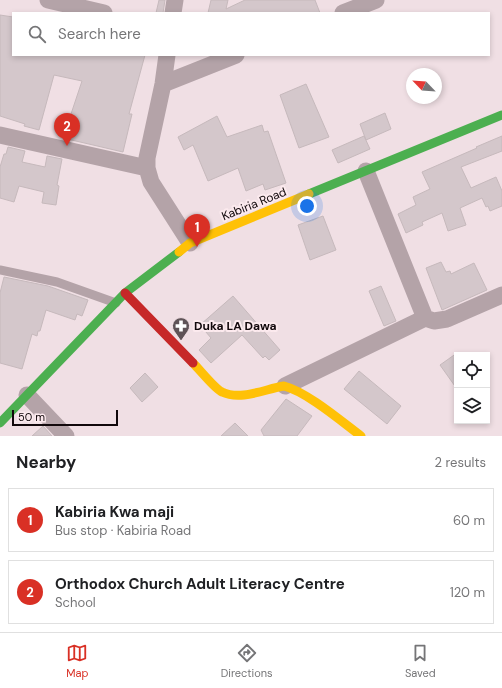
<!DOCTYPE html>
<html lang="en">
<head>
<meta charset="utf-8">
<style>
	:root { --surface:#fff; --page:#f2f2f2; --text:#202124; --muted:#757577; --line:#e0e0e0; --accent:#d93025 }
	body { margin:0; font-family:"DM Sans",sans-serif; background:var(--page); color:var(--text) }
	.controls { position:absolute; right:12px; bottom:12px; display:grid; overflow:hidden; border-radius:0px; box-shadow:0 2px 6px #0003 }
	.controls button { width:36px; height:36px; display:grid; place-items:center; padding:0; border:0; border-bottom:1px solid var(--line); background:var(--surface); color:var(--text); font:20px sans-serif }
	.compass { position:absolute; left:406px; top:68px; width:36px; height:36px; border-radius:50%; background:var(--surface); box-shadow:0 2px 6px #0003; rotate:295deg }
	.scale { position:absolute; left:12px; bottom:10px; width:106px; box-sizing:border-box; padding-left:4px; border:2px solid #11080b; border-top:0; font-size:11px; line-height:14px; white-space:nowrap; color:#11080b; -webkit-text-stroke:3px #fceaee; paint-order:stroke }
	.you { position:absolute; left:307px; top:206px; width:14px; height:14px; margin:-10px; border:3px solid #fff; border-radius:50%; background:#1a73e8; box-shadow:0 0 0 6px #1a73e833 }
	.badge { display:grid; place-items:center; width:26px; height:26px; border-radius:50%; background:var(--accent); color:#fff; font-size:13px; font-weight:700 }
	.pin { position:absolute; translate:-50% -33px; filter:drop-shadow(0 1px 2px #0008) }
	.pin::after { content:''; position:absolute; top:21px; width:14px; height:12px; background:inherit; clip-path:polygon(0 0,100% 0,50% 100%) }
	.list { margin:0; padding:0; list-style:none }
	h2 { display:flex; justify-content:space-between; align-items:center; height:52px; margin:0; padding:0 16px; font-size:17px }
	h2 small { font-size:13px; font-weight:400; color:var(--muted) }
	.list li { display:grid; grid-template-columns:26px 1fr auto; gap:12px; align-items:center; box-sizing:border-box; height:64px; margin:0 8px 8px; padding:0 8px; border:1px solid var(--line); border-radius:0px }
	.list b { display:block; font-size:15px; white-space:nowrap }
	.list p { margin:0; font-size:13px; white-space:nowrap; color:var(--muted) }
	.list em { font-size:13px; font-style:normal; color:var(--muted) }
	.icon { flex:none; width:22px; height:22px; fill:none; stroke:currentColor; stroke-width:2; stroke-linecap:round; stroke-linejoin:round }
	.map { position:relative; flex:none; width:502px; height:436px; overflow:hidden }
	.search { position:absolute; background:var(--surface); box-shadow:0 2px 6px #0003; left:12px; right:12px; top:12px; height:44px; display:flex; align-items:center; gap:10px; box-sizing:border-box; padding:0 14px; border-radius:0px; color:var(--muted); font-size:15px }
	.sheet { height:196px; background:var(--surface) }
	nav { display:flex; justify-content:space-around; align-items:center; box-sizing:border-box; height:56px; border-top:1px solid var(--line); background:var(--surface); font-size:11px; color:var(--muted) }
	nav a { display:grid; justify-items:center; gap:2px }
	nav .on { color:var(--accent) }
	.map>svg:first-child { display:block }
	.building { fill:#d4c7cb; stroke:#c6b9bc }
	.lines { fill:none; stroke-linecap:round; stroke-linejoin:round }
	.lane { stroke:#b4a3a8; stroke-width:9 }
	.street { stroke:#b4a3a8; stroke-width:17 }
	.fast { stroke:#4caf50; stroke-width:9 }
	.slow { stroke:#ffc107; stroke-width:9 }
	.jam { stroke:#c62828; stroke-width:9 }
	.labels { text-anchor:middle; stroke-width:4; stroke-linejoin:round; paint-order:stroke }
	.street-label { font-size:12px; fill:#11080b; stroke:#fceaee }
	.poi-label { font-size:12px; font-weight:bold; fill:#11080b; stroke:#fceaee; text-anchor:start }
</style>
</head>
<body>
<div class="map">
<svg width="502" height="436" viewBox="0 0 502 436">
	<rect width="100%" height="100%" fill="#f0dfe4"/>
	<path class="building" d="M159 0H165L163 13H156Z
		M211 0H228L226 9 245 0H315L320 13H208Z
		M0 15 13 17V55H145L129 114H132L123 152 63 138 82 81 54 75 39 130 24 126 25 124 0 116Z
		M306 84 329 137 299 148 280 95Z
		M385 113 391 129 366 140 360 124Z
		M217 116 227 137 262 125 264 132 268 131 286 183 265 190 263 184 246 191 238 168 208 181 193 145 184 150 178 137Z
		M364 136 370 149 338 163 332 150Z
		M502 136V151L461 167 471 188 496 177 502 191V206L490 211 488 206 486 207 482 198 460 208 466 225 448 231 442 213 422 222 423 225 406 233 398 214 416 205 413 197 430 189 422 172 477 148 476 147Z
		M8 147 25 151 22 162 45 167 47 156 62 159 57 185 59 186 56 205 42 203 44 192 19 186 14 202 0 198V167L4 154H6Z
		M323 216 336 250 310 260 298 225Z
		M441 262 446 272 450 271 451 274 474 263 487 290 442 310 426 268Z
		M4 277 48 286 88 300 82 316 77 314 75 320 46 310 40 331H38L37 336 32 334 22 369 0 363V293Z
		M381 286 396 321 384 326 369 291Z
		M233 296 280 350 269 360 265 356 263 358 242 335 211 363 199 350 211 338 200 325Z
		M457 353V389L440 365Z
		M359 371 401 406 387 424 344 389Z
		M145 373 158 387 142 402 130 388Z
		M286 399 312 416 297 436H264L261 430Z
		M235 423 248 436H221Z
		M43 426 52 436H32Z"/>
	<g class="lines">
		<path class="lane" d="M0 270 57 282 116 303"/>
		<path class="street" d="M48 0 104 13
			M173 13 175 0
			M343 13 376 0
			M167 55 163 84 147 158V168L151 182 190 243
			M163 84 236 55
			M0 135 147 168
			M366 171 425 318 434 321 447 319 502 295
			M285 386 425 318
			M27 395 66 436"/>
		<path class="fast" d="M309 194 502 115
			M0 423 125 293 179 252"/>
		<path class="slow" d="M179 252 190 243 309 194
			M193 363C200 370 215 389 222 392 241 401 265 389 284 386 307 392 341 421 361 436"/>
		<path class="jam" d="M125 293 193 363"/>
	</g>
	<defs>
		<g id="pharmacy-pin" transform="scale(0.9)"><path d="M0 17L-7.5 6A9.5 9.5 0 1 1 7.5 6Z" fill="#5f5357" stroke="#fceaee"/><path d="M-2-6h4v4h4v4h-4v4h-4v-4h-4v-4h4Z" fill="#fff"/></g>
	</defs>
	<g fill-rule="evenodd">
		<use href="#pharmacy-pin" x="181" y="326"/>
	</g>
	<g class="labels">
		<g class="street-label">
			<text transform="translate(254 204) rotate(-22)" y="4">Kabiria Road</text>
		</g>
		<g class="poi-label">
			<text x="194" y="330">Duka LA Dawa</text>
		</g>
	</g>
</svg>
<div class="controls">
<button><svg class="icon" aria-label="locate" viewBox="0 0 24 24"><circle cx="12" cy="12" r="6"/><path d="M12 2v4M12 18v4M2 12h4M18 12h4"/></svg></button>
<button><svg class="icon" aria-label="layers" viewBox="0 0 24 24"><path d="M12 4l9 5-9 5-9-5zM3 14l9 5 9-5"/></svg></button>
</div>
<svg class="compass" viewBox="-18 -18 36 36"><path d="M0-13l5 13h-10z" fill="#e53935"/><path d="M0 13l5-13h-10z" fill="#757577"/></svg>
<div class="scale">50 m</div>
<div class="you"></div>
<div class="pin badge" style="left:197px;top:247px">1</div>
<div class="pin badge" style="left:67px;top:146px">2</div>
<div class="search"><svg class="icon" aria-label="search" viewBox="0 0 24 24"><circle cx="10" cy="10" r="6"/><path d="M15 15l6 6"/></svg>Search here</div>
</div>
<section class="sheet">
<h2>Nearby<small>2 results</small></h2>
<ul class="list">
<li><span class="badge">1</span><div><b>Kabiria Kwa maji</b><p>Bus stop · Kabiria Road</p></div><em>60 m</em></li>
<li><span class="badge">2</span><div><b>Orthodox Church Adult Literacy Centre</b><p>School</p></div><em>120 m</em></li>
</ul>
</section>
<nav>
<a class="on"><svg class="icon" aria-label="map" viewBox="0 0 24 24"><path d="M3 6l6-2 6 2 6-2v14l-6 2-6-2-6 2zM9 4v14M15 6v14"/></svg>Map</a>
<a><svg class="icon" aria-label="directions" viewBox="0 0 24 24"><path d="M12 3l9 9-9 9-9-9zM9 14v-3h6M13 9l2 2-2 2"/></svg>Directions</a>
<a><svg class="icon" aria-label="saved" viewBox="0 0 24 24"><path d="M7 4h10v16l-5-4-5 4z"/></svg>Saved</a>
</nav>
</body>
</html>
